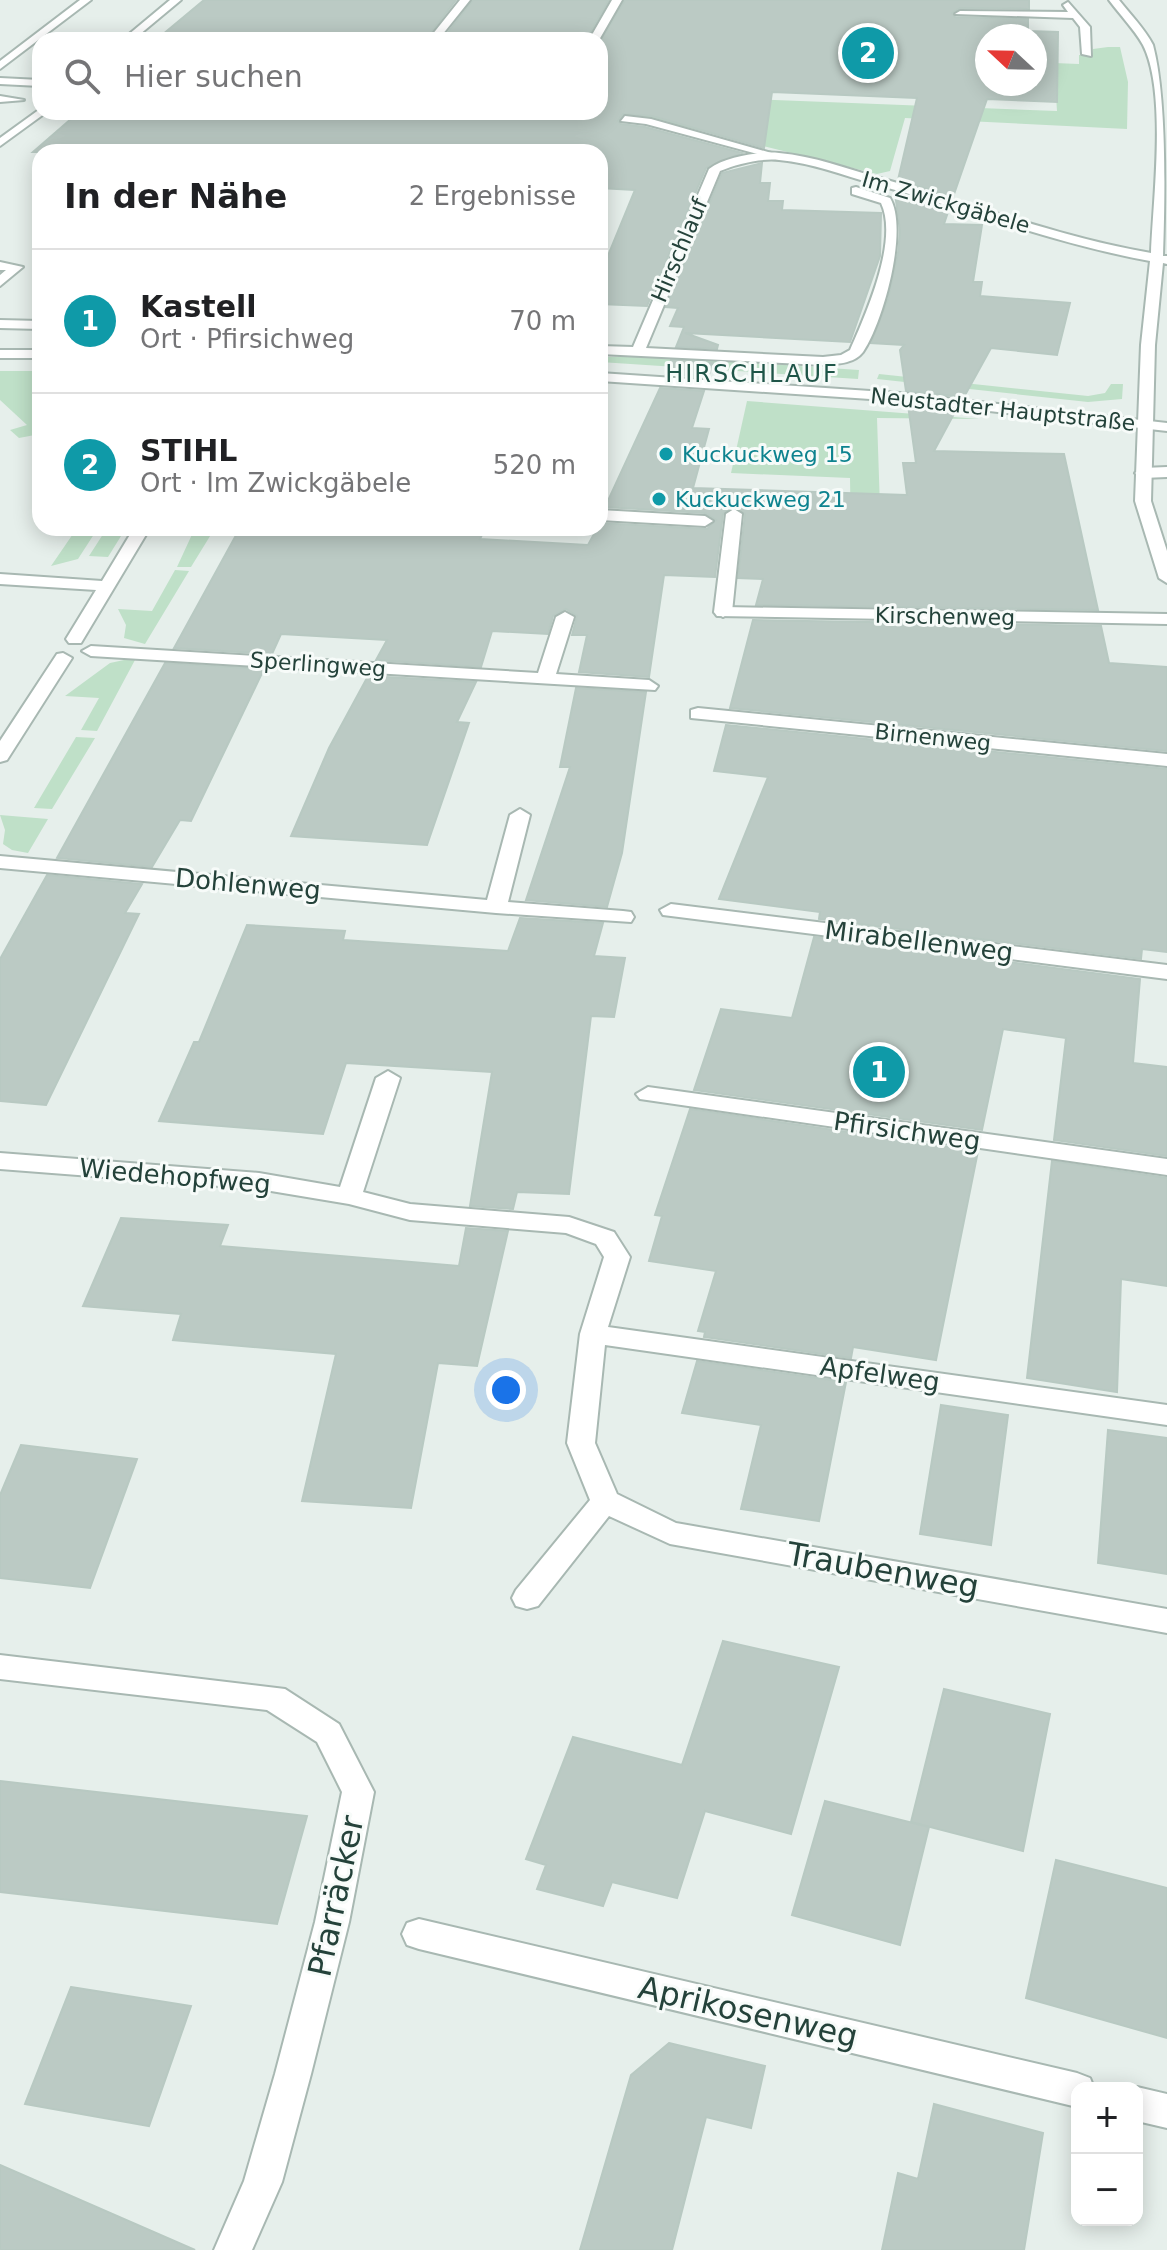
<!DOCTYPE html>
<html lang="de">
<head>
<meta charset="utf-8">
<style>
	:root { --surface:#fff; --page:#f6f6f6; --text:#202124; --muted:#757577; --line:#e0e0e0; --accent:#d93025 }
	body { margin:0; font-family:"DejaVu Sans",sans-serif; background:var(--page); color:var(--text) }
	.controls { position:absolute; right:24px; bottom:24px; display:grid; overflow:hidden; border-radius:16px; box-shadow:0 4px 20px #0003 }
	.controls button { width:72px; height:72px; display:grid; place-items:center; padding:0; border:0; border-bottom:2px solid var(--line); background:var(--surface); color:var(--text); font:40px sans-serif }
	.compass { position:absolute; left:975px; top:24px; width:72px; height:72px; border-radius:50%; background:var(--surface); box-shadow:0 4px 20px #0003; rotate:292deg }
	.you { position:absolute; left:506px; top:1390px; width:28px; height:28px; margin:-20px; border:6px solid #fff; border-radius:50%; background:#1a73e8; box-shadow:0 0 0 12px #1a73e833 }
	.badge { display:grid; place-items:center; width:52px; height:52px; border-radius:50%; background:var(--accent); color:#fff; font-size:26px; font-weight:700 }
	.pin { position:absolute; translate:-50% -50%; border:4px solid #fff; box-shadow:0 2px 8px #0006 }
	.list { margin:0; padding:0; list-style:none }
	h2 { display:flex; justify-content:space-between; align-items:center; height:104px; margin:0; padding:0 32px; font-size:34px }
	h2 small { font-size:26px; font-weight:400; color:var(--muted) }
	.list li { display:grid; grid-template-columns:52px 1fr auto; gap:24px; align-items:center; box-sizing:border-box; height:144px; padding:0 32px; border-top:2px solid var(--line) }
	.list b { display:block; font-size:30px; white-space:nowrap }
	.list p { margin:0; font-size:26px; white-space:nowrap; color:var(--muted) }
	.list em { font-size:26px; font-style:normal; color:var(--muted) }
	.icon { flex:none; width:44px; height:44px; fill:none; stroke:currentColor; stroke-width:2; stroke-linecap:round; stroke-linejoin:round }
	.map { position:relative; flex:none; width:1167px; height:2250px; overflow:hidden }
	.search { position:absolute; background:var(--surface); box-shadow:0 4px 20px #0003; left:32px; top:32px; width:576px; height:88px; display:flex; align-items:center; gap:20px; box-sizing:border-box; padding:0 28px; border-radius:24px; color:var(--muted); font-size:30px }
	.panel { position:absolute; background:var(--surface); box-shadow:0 4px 20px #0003; left:32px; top:144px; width:576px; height:392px; border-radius:24px }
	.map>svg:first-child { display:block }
	.green { fill:#bfe0c8 }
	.building { fill:#bbcac4; stroke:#b8c9c2; stroke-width:2; fill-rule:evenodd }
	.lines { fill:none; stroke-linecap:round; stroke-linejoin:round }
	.service-casing { stroke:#a8b8b2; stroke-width:4 }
	.minor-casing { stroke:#a8b8b2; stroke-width:4 }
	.tertiary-casing { stroke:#a8b8b2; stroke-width:4 }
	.service { fill:#fff; fill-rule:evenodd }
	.minor { fill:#fff; fill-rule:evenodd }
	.tertiary { fill:#fff; fill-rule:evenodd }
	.culture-dot { fill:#0f9aa8; stroke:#f7fbf9; stroke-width:3 }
	.labels { text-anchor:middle; stroke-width:6; stroke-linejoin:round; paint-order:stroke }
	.far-street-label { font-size:22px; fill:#24423a; stroke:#f7fbf9 }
	.far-culture-label { font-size:22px; fill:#0d838f; stroke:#f7fbf9; text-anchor:start }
	.far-neighbourhood-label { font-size:24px; letter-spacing:2px; fill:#1f5548; stroke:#f7fbf9 }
	.street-label { font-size:26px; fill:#24423a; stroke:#f7fbf9 }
	.near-street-label { font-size:32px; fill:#24423a; stroke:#f7fbf9 }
</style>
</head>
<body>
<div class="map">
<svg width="1167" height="2250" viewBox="0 0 1167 2250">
	<rect width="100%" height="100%" fill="#e6efeb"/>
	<path class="green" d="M1108 47H1120L1128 82 1127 129 905 118 890 171 877 174 600 106V93L1057 111 1054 63 1079 64V55H1092L1093 49Z
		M600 357H663L859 370 858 379 600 362Z
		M0 371H40V434L19 438 10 430 27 425 0 400Z
		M879 374 1088 396 1105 393 1111 384H1123L1122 399 1088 402 877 379Z
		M747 401 980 419 877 418 882 567 851 543 850 478 731 473Z
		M77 528H98L78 559 51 566Z
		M107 528H126L108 557 89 556Z
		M195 528H215L191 567H177Z
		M175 570 189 571 145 644 124 638 126 625 118 609 152 611Z
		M124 660H135L97 731 81 730 99 698 65 696 110 663Z
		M76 737 95 738 52 809 34 808Z
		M0 815 48 819 28 853 12 850 3 844 5 830Z"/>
	<path class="building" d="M204 0H456L425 40H156Z
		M473 0H609L586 40H442Z
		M625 0H1029V9L960 8 952 13 955 17 1028 19V31L1058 32 1057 102 987 99 953 197 898 180 917 98 772 92 764 148 652 116 623 114 618 121 621 124 645 127 742 153 706 168 647 306 600 304V275L635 190 600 188V152H33L79 112H600V42ZM987 36H1035V84H987Z
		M762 163 760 183H770L768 201H783L782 210 881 213 880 256 850 342 685 333 718 345 717 349 676 347 684 327 670 326 678 308 666 307 722 173Z
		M895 193 949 209 944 224 982 225 973 282H982L980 296 1070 303 1057 355 991 348 964 397 906 391 900 350 904 345 871 343 888 299 898 253 900 231Z
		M671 360 713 363 708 377 666 374Z
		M660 388 704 391 692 428 709 429 693 488 907 495 903 463H916L908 405 956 410 934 451 1064 454 1098 610 756 605 763 579 738 578 745 514 732 506 723 514 715 577 664 575 649 677 579 672 587 635H572L577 616 566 609 553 616 548 634 492 631 481 667 376 660 387 640 281 634 272 654 174 648 240 528H485L480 539 588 545 600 523 707 529 716 520 705 513 605 507Z
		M753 620 1101 626 1109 663 1167 667V751L730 708Z
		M165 663 264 669 191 821 180 820 152 867 57 858Z
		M368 676 476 682 457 722 469 723 427 845 291 836 329 748Z
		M576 688 646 692 622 853 607 907 526 900 570 767H560Z
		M726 725 1167 769V952L1142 949 1141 959 819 919 820 912 719 899 768 777 714 771Z
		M47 875 142 884 125 913 139 914 46 1105 0 1101V959Z
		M520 918 603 923 594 956 625 958 614 1017 591 1016 569 1194 517 1192 513 1209 470 1206 492 1072 346 1063 323 1134 159 1121 194 1042H199L247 925 345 931 343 940 508 951Z
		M814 937 1140 979 1133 1063 1167 1067V1156L1054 1140 1066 1038 1003 1029 982 1130 694 1090 721 1009 792 1018Z
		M690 1109 978 1151 936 1360 853 1347 851 1358 704 1337 705 1332 698 1331 716 1271 649 1261 662 1216 655 1215Z
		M1052 1161 1167 1178V1286L1121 1279 1117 1392 1027 1378Z
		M121 1218 228 1225 220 1246 459 1266 466 1228 508 1231 477 1366 438 1363 411 1508 302 1501 336 1354 173 1340 181 1314 83 1306Z
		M697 1361 846 1382 819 1521 741 1509 761 1425 682 1413Z
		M941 1405 1008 1415 991 1545 920 1534Z
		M1108 1430 1167 1438V1574L1098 1563Z
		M21 1445 137 1459 90 1588 0 1578V1495Z
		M723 1641 839 1667 791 1834 705 1811 677 1898 612 1882 603 1906 537 1889 546 1865 526 1859 573 1737 682 1765Z
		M944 1689 1050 1714 1023 1851 911 1822Z
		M0 1781 307 1816 277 1924 0 1892Z
		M825 1801 929 1827 900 1945 792 1915Z
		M1056 1860 1167 1888V2038L1026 1998Z
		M71 1987 191 2006 149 2126 25 2104Z
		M669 2043 765 2066 751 2128 706 2117 672 2250H580L631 2075Z
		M934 2104 1043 2133 1024 2250H882L898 2173 918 2179Z
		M0 2165 195 2250H0Z"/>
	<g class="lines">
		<g class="service-casing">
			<path id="service" d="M170 0H181L133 40H122Z
				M460 0H470L438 40H428Z
				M612 0H622L599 40H589Z
				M1068 2 1090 27 1091 56 1082 54 1080 27 1073 18 955 14 960 11 1068 12 1063 5Z
				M0 78 40 80V86L0 84Z
				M0 96 24 100 0 102Z
				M40 109 44 114 0 146V138Z
				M625 116 651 119 782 156 776 159 646 124 621 121Z
				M0 262 23 267 0 286V275L6 270H0Z
				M0 320 40 321V329L0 328Z
				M1167 467V477L1143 478 1135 473 1143 468Z
				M734 509 742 514 732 612 723 617 714 612 726 514Z"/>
		</g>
		<g class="minor-casing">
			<path id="minor" d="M80 0H91L0 69V61Z
				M1109 0H1119C1130 14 1145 29 1153 45 1167 98 1165 196 1163 256H1167V264L1163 263 1155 345 1151 501 1167 551V583L1159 578 1135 501 1141 345 1150 261C1056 244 966 209 874 184 843 175 812 163 779 160 761 158 737 164 720 171L646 348 823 357 841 355 850 350C866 314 899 240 881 203L852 194V188L856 187 890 198C909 229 883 323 863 352 854 364 836 364 823 365L600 354V346L633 347 709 169C725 157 759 151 779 153 814 156 847 169 880 178 970 203 1059 237 1151 253 1153 199 1167 92 1143 45 1134 29 1120 15 1109 0Z
				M600 510 705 516 713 521 705 526 600 520Z
				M134 528H150L81 643H69L66 639 96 590 0 584V574L102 581Z
				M723 607 1167 614V624L717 616 714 612Z
				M565 612 574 617 556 674 649 680 658 686 655 690 91 656 82 651 91 646 538 673 556 617Z
				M63 653 72 658 7 760 0 762V741L57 654Z
				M698 708 1167 754V766L691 718V710Z
				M520 809 530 815 508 902 623 911 631 912 634 917 631 922 496 913 0 868V856L487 900 510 815Z
				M671 904 1167 965V979L663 915 660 910Z
				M388 1071 400 1078 363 1192 410 1204 569 1217 614 1232 630 1257 608 1327 1167 1405V1425L605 1345 595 1443 617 1494 676 1523 1167 1609V1633L670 1544 609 1516 538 1606 527 1609 516 1606 512 1598 516 1590 590 1500 567 1443 580 1334 604 1257 596 1244 566 1233 410 1220 349 1204 259 1189 0 1169V1153L259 1173 340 1187 376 1078Z
				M648 1087 1167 1159V1175L640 1099 636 1094Z
				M0 1655 285 1689 339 1724 374 1792 349 1922 311 2074 282 2182 252 2250H214L244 2181 275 2074 315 1922 342 1792 317 1742 267 1710 0 1679Z
				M419 1919 1077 2073 1090 2078 1094 2088H1077V2107L419 1949 407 1945 402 1934 407 1923Z
				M1137 2087 1167 2094V2128L1137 2121Z"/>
		</g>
		<g class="tertiary-casing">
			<path id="tertiary" d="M0 350H40V358H0Z
				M600 373 900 393 1167 423V431L900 401 600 381Z"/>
		</g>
		<use href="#service" class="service"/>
		<use href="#minor" class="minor"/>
		<use href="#tertiary" class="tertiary"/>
	</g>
	<g class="culture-dot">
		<circle cx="666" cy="454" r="8"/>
		<circle cx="659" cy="499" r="8"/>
	</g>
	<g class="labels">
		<g class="far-street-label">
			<text transform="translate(946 202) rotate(16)" y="8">Im Zwickgäbele</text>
			<text transform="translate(679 250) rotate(-67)" y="8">Hirschlauf</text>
			<text transform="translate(1003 409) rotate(6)" y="8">Neustadter Hauptstraße</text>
			<text transform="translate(945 616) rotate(1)" y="8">Kirschenweg</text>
			<text transform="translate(318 664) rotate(4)" y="8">Sperlingweg</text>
			<text transform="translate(933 737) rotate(6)" y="8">Birnenweg</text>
		</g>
		<g class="far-culture-label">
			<text x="682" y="462">Kuckuckweg 15</text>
			<text x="675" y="507">Kuckuckweg 21</text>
		</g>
		<g class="far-neighbourhood-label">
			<text x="752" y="382">HIRSCHLAUF</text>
		</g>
		<g class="street-label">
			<text transform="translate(248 884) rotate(5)" y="9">Dohlenweg</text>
			<text transform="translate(919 941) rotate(7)" y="9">Mirabellenweg</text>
			<text transform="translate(907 1131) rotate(8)" y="9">Pfirsichweg</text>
			<text transform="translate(175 1176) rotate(5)" y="9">Wiedehopfweg</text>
			<text transform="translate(880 1374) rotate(8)" y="9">Apfelweg</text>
		</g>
		<g class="near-street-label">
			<text transform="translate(883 1570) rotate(10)" y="11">Traubenweg</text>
			<text transform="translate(336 1896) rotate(-78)" y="11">Pfarräcker</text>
			<text transform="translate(748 2012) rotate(13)" y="11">Aprikosenweg</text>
		</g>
	</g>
</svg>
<div class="controls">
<button>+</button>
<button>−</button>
</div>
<svg class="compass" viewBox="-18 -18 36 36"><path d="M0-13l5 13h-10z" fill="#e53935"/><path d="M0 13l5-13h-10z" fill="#757577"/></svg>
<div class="you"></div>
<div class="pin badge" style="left:879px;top:1072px;background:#0f9aa8">1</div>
<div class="pin badge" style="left:868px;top:53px;background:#0f9aa8">2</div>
<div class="search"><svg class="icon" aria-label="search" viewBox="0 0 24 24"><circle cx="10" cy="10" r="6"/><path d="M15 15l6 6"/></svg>Hier suchen</div>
<section class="panel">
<h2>In der Nähe<small>2 Ergebnisse</small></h2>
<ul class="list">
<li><span class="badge" style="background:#0f9aa8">1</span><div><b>Kastell</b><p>Ort · Pfirsichweg</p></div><em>70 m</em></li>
<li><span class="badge" style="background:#0f9aa8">2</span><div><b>STIHL</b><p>Ort · Im Zwickgäbele</p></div><em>520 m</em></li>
</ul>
</section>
</div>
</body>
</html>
